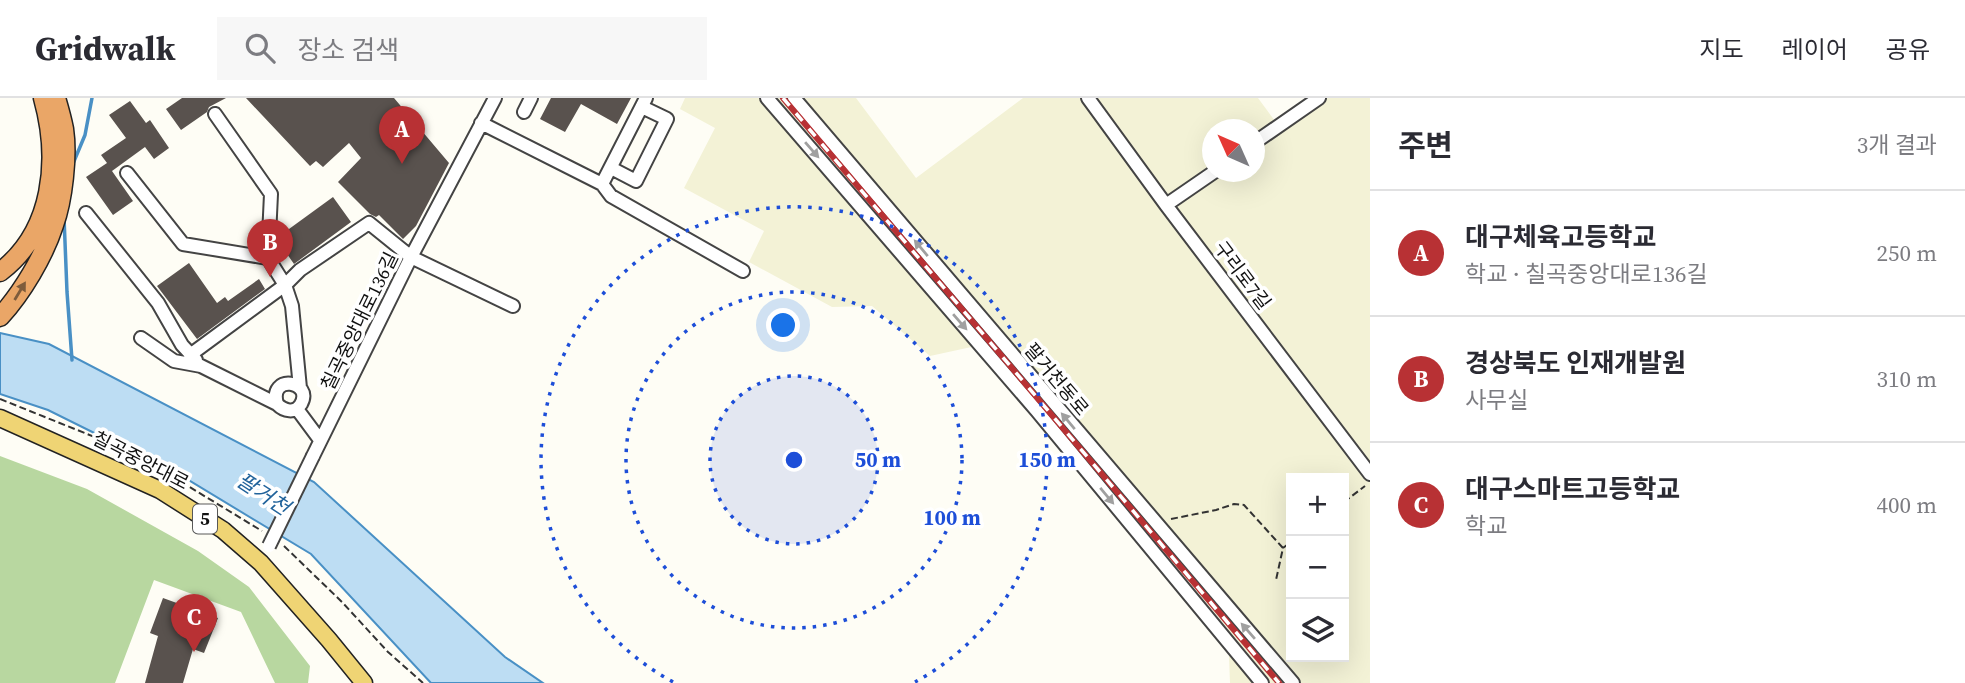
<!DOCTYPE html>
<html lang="ko">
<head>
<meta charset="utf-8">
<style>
	:root { --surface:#fff; --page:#f7f7f7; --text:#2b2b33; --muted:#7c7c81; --line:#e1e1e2; --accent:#b83134 }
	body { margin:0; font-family:"Source Serif 4","Noto Sans KR",serif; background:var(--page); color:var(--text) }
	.controls { position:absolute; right:21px; bottom:21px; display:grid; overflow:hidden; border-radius:0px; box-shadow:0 7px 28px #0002 }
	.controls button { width:63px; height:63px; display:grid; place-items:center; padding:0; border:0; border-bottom:2px solid var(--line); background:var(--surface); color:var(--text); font:35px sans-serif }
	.compass { position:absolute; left:1202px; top:21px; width:63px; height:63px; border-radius:50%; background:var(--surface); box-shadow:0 7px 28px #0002; rotate:315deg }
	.you { position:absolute; left:784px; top:228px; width:24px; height:24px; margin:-18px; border:5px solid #fff; border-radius:50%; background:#1a73e8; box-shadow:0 0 0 10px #1a73e833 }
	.badge { display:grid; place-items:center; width:46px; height:46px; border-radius:50%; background:var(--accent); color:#fff; font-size:23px; font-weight:700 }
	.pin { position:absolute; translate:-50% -58px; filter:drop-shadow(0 2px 4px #0008) }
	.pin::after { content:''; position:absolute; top:37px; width:24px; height:21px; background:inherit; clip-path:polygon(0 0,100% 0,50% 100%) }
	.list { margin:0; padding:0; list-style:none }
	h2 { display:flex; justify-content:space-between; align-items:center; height:91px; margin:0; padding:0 28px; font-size:30px }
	h2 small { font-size:23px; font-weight:400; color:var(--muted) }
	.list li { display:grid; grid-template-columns:46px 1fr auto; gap:21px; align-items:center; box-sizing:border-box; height:126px; padding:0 28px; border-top:2px solid var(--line) }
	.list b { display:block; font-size:26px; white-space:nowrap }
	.list p { margin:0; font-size:23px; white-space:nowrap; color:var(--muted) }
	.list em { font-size:23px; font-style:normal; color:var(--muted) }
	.icon { flex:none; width:38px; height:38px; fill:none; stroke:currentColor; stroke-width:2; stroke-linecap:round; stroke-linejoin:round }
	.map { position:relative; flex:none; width:1370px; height:585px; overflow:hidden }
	header { display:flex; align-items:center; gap:42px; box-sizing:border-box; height:98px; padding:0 35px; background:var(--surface); border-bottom:2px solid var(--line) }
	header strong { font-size:33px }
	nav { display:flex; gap:38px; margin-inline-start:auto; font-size:24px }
	.search { width:490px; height:63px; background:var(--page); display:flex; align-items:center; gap:18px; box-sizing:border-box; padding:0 24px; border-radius:0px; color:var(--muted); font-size:26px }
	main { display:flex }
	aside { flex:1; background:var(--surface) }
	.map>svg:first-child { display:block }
	.farmland { fill:#f3f2d6; fill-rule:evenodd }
	.forest { fill:#b8d7a0 }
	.water { fill:#bdddf3; stroke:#4990c5; stroke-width:2 }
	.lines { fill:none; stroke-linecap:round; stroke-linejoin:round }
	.stream { stroke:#4990c5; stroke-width:3.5 }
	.building { fill:#59524e }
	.minor-casing { stroke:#444; stroke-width:16 }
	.major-casing { stroke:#222; stroke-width:19 }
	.highway-casing { stroke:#222; stroke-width:21 }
	.path { stroke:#333; stroke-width:2; stroke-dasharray:7 3.5; stroke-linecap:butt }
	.minor { stroke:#fff; stroke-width:12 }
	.major { stroke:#efd474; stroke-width:16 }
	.highway { stroke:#eaa667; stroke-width:18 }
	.rail-casing { stroke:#b83134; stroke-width:6 }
	.rail { stroke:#fff; stroke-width:3.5; stroke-dasharray:10; stroke-linecap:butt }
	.minor-bridge-casing { stroke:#444; stroke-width:16; stroke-linecap:butt }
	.minor-bridge { stroke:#fff; stroke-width:12 }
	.oneway { fill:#a0a0a0 }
	.oneway2 { fill:#7e5c3c }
	.ring { fill:none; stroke:#1d4ed8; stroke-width:3.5; stroke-dasharray:3.5 7 }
	.labels { text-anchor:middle; stroke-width:7; stroke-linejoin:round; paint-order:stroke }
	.shield { fill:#fff; stroke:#585858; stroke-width:2 }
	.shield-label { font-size:18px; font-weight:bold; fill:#111 }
	.street-label { font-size:19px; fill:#111; stroke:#fff }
	.water-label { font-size:21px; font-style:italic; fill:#21639b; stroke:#fff }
	.centre { fill:#1d4ed8; stroke:#fff; stroke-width:3.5 }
	.ring-label { font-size:21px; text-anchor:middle; font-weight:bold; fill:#1d4ed8; stroke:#fff; stroke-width:7; stroke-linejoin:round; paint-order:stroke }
</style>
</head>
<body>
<header>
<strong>Gridwalk</strong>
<div class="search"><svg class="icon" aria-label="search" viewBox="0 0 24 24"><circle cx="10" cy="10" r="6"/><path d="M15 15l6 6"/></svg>장소 검색</div>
<nav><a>지도</a><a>레이어</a><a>공유</a></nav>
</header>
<main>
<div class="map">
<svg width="1370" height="585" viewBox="0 0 1370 585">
	<rect width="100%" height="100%" fill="#fefdf5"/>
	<path class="farmland" d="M685 0H856L916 80 1023 0H1258L1280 30 1321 0H1370V585H1230L1228 531 1054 324 976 248 930 258 872 208 832 209 749 164 764 133 684 90 715 30 680 11ZM1212 32H1254V74H1212ZM1291 380H1344V559H1291Z"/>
	<path class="forest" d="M0 358 87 391 198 453 249 489 310 568 308 585H275L241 514 154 482 115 585H0Z"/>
	<path class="water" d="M0 235 49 246 314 384 505 559 543 585H431L311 456 185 380 48 312 0 296Z"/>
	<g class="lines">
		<path class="stream" d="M72 68 85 37 92 0
			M64 119 67 194 72 262"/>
	</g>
	<path class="building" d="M182 0H226L209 9 207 14 181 32 166 11Z
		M246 0H394L449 65 416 128 403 141 379 117 376 119 370 116 338 84 361 60 349 45 323 69 316 63 310 68Z
		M551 0H631L617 26 581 6 565 34 540 21Z
		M130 3 146 25 150 22 169 50 154 61 145 49 112 73 133 103 113 117 86 79 107 65 101 57 126 40 109 17Z
		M333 99 351 124 294 166 278 143V139Z
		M189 165 217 205 225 199 228 203 259 181 265 191 197 241 157 188Z
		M163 500 218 520 204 555 193 551 183 585H145L158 538 150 535Z"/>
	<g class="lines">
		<g class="minor-casing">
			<path id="minor" d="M767 0 1037 313 1262 585
				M794 0 1293 585
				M1088 0 1166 107 1370 376
				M524 14 531 0
				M215 16 271 96 268 160 285 187 292 208 300 290
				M481 25 602 86 646 0
				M1254 45 1319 0
				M611 70 636 83 667 21 642 9
				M127 75 183 146 268 160
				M602 86 611 98 743 173
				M1166 107 1214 74
				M86 115 158 205 182 247 196 262
				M141 240 174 263 201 268 277 306C284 313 295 316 301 306 314 283 268 275 277 306
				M190 257 285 187 300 172 369 125 411 159 513 208
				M297 311 320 342
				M313 358 411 159 495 0"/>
		</g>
		<g class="major-casing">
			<path id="major" d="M0 320 160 392 223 432 261 465 329 542 364 585"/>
		</g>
		<g class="highway-casing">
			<path id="highway" d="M0 174C54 133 60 61 43 0
				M0 219C22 195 44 158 54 127 63 102 68 58 64 31 62 21 59 10 56 0"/>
		</g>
		<path class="path" d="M0 301 132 354 262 433
			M1344 404 1365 388
			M1171 421 1216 412 1234 406 1244 407 1283 450 1276 482
			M284 448 342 504 388 554 423 585
			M1283 450 1291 444"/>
		<use href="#minor" class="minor"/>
		<use href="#major" class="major"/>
		<use href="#highway" class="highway"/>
		<g class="rail-casing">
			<path id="rail" d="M783 0 1279 585"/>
		</g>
		<use href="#rail" class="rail"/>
		<g class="minor-bridge-casing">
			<path id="minor-bridge" d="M269 448 313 358"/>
		</g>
		<use href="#minor-bridge" class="minor-bridge"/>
	</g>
	<defs><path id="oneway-solid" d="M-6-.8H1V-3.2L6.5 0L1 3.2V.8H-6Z" transform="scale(1.75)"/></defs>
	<g class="oneway">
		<use href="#oneway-solid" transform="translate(812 52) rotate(49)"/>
		<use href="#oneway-solid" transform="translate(921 150) rotate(-130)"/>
		<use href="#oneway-solid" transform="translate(960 224) rotate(49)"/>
		<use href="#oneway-solid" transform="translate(1068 323) rotate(-130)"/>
		<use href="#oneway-solid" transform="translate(1107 398) rotate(50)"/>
		<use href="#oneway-solid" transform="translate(1248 533) rotate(-131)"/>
	</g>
	<use class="oneway2" href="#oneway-solid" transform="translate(20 193) rotate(-59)"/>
	<circle cx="794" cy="362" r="84" fill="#1d4ed8" fill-opacity=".12"/>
	<g class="ring">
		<circle cx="794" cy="362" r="84"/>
		<circle cx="794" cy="362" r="168"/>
		<path d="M673 584A253 253 0 1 1 915 584"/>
	</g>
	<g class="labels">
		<rect class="shield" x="193" y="406.5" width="24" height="29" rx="5"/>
		<g class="shield-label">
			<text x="205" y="427">5</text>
		</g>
		<g class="street-label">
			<text transform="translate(1243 177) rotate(53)" y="7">구리로7길</text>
			<text transform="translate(359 223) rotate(-64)" y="7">칠곡중앙대로136길</text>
			<text transform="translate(1057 281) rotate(50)" y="7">팔거천동로</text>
			<text transform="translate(141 362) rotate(27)" y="7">칠곡중앙대로</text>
		</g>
		<g class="water-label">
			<text transform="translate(263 396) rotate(33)" y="7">팔거천</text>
		</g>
	</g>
	<circle cx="794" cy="362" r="10" class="centre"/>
	<g class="ring-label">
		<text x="878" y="369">50 m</text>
		<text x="1047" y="369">150 m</text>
		<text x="952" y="427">100 m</text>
	</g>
</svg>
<div class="controls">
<button>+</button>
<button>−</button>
<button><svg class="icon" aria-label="layers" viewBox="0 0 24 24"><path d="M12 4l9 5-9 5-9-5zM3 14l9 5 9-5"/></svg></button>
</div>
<svg class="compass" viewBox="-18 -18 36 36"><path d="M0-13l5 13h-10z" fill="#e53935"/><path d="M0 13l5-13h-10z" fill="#7c7c81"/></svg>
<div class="you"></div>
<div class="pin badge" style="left:402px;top:66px">A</div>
<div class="pin badge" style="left:270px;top:179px">B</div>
<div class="pin badge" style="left:194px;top:554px">C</div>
</div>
<aside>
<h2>주변<small>3개 결과</small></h2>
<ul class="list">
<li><span class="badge">A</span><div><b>대구체육고등학교</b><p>학교 · 칠곡중앙대로136길</p></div><em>250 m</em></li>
<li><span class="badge">B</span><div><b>경상북도 인재개발원</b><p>사무실</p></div><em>310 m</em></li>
<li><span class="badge">C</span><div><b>대구스마트고등학교</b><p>학교</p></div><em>400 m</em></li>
</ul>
</aside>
</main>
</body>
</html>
